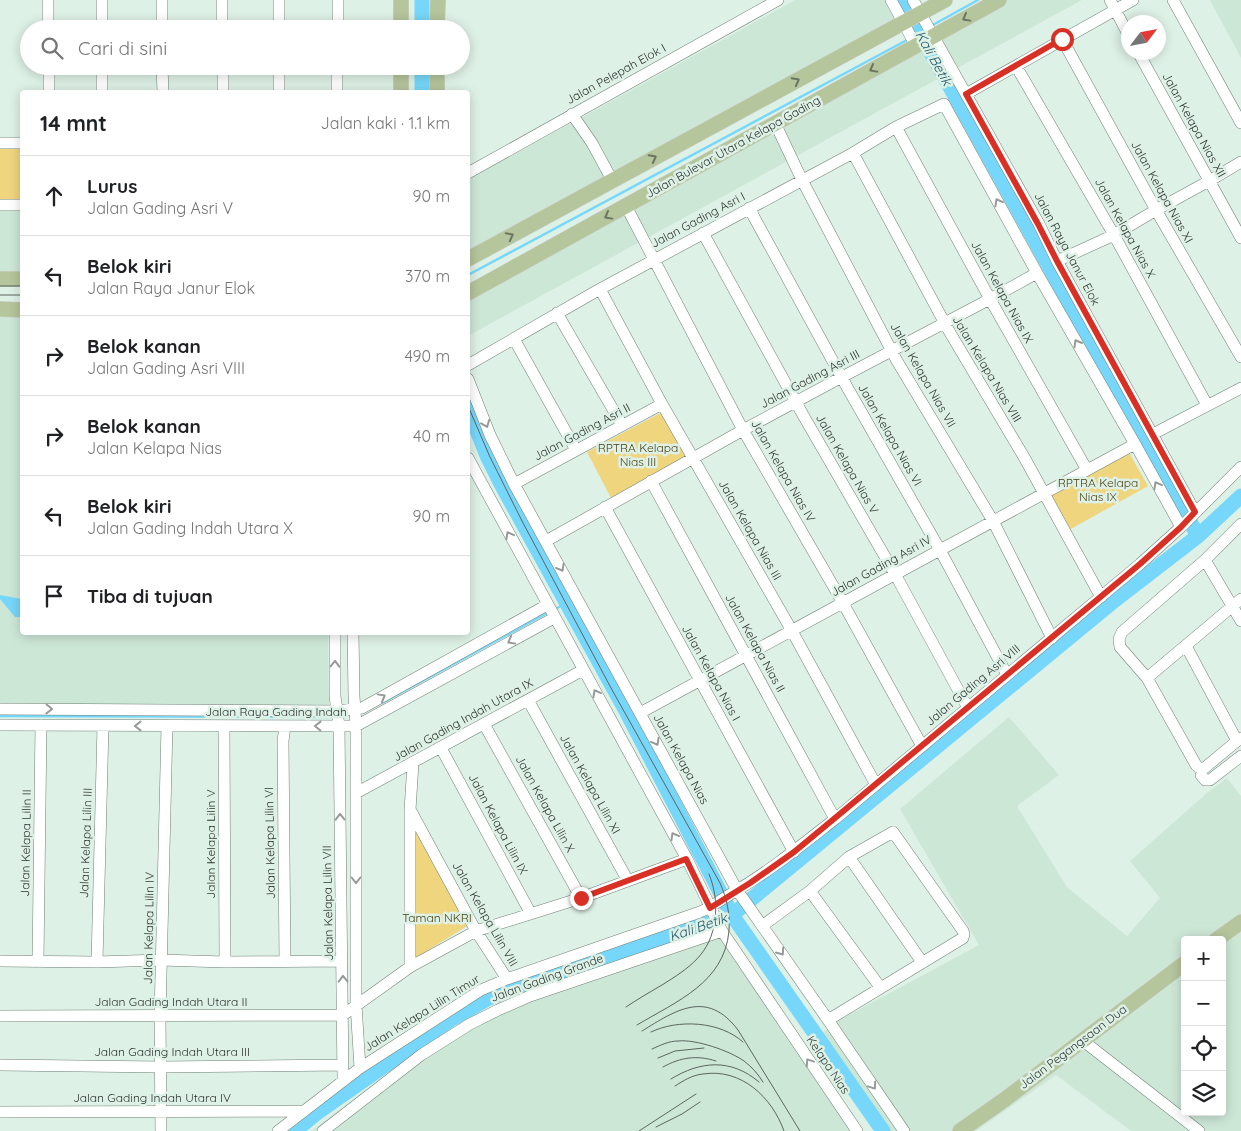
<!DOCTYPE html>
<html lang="id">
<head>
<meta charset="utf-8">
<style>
	:root { --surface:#fff; --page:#f6f6f6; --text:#202124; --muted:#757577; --line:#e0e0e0 }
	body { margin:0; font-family:Quicksand,sans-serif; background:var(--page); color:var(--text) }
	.controls { position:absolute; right:15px; bottom:15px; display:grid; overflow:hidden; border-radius:5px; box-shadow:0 2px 12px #0003 }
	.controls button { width:45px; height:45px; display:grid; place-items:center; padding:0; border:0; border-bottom:1px solid var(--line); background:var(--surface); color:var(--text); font:25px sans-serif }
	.compass { position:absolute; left:1121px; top:15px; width:45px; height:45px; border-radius:50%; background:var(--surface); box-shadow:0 2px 12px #0003; rotate:58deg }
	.stop { position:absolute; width:15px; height:15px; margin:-11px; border:4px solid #d93025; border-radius:50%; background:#fff }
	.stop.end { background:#d93025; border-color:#fff; box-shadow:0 1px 5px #0008 }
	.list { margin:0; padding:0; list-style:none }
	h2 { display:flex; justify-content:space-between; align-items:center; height:65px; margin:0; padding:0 20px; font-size:21px }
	h2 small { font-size:16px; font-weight:400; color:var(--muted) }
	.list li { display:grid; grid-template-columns:32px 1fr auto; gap:15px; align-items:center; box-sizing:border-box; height:80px; padding:0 20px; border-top:1px solid var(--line) }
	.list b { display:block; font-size:19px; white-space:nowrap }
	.list p { margin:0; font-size:16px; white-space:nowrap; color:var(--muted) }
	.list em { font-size:16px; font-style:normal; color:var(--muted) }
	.icon { flex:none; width:28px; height:28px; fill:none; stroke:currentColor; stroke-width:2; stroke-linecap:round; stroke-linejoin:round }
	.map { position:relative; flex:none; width:1241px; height:1131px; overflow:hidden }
	.search { position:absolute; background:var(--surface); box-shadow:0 2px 12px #0003; left:20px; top:20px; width:450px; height:55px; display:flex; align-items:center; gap:12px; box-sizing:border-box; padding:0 18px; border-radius:28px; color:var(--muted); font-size:19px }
	.panel { position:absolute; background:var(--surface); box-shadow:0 2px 12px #0003; left:20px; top:90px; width:450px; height:545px; border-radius:5px }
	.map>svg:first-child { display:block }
	.built { fill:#cde7d7; fill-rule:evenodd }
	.green { fill:#f0d57f }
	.water { fill:#77d7fa }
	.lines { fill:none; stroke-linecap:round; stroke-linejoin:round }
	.stream { stroke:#77d7fa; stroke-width:2.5 }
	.river { stroke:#77d7fa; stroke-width:15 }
	.minor-casing { stroke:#6f8076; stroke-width:12 }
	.major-casing { stroke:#d1d2d1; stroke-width:16 }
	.minor { stroke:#fff; stroke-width:11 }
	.major { stroke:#b5c59c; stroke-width:15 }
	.tram { stroke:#5b655f; stroke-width:1 }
	.oneway { stroke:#6a7561 }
	.oneway2 { stroke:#969a98 }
	.route { stroke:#d93025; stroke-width:6 }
	.labels { text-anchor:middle; stroke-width:5; stroke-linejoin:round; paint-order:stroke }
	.street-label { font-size:12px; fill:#2d3430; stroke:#def1e6 }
	.park-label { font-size:12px; fill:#4e4115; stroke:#def1e6 }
	.water-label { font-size:14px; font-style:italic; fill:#255a6d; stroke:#def1e6 }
</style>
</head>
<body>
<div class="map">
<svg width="1241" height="1131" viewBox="0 0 1241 1131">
	<rect width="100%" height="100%" fill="#def1e6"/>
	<path class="built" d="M795 0H886L898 21 468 256V180Z
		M1004 0H1082L468 336V296Z
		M1210 0H1241V58Z
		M0 206H22V274H0Z
		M0 316H22V632L328 633 329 706 0 704Z
		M1009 717 1059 775 1017 806 1067 887 1127 936 1160 898 1130 861 1207 793 1227 778 1241 796V1131H1131L1056 1075 976 1131H886L817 1036 843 1018 979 945 900 809ZM1185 940H1222V1112H1185Z
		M722 932 856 1131H311L441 1034 505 999 549 982Z"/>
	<path class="green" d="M0 145H22V200H0Z
		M664 411 688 457 611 498 587 452Z
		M1127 449 1148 486 1069 530 1048 493Z
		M415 825 467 926 414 959Z"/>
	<path class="water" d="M0 595 22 599V609L21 611H22V617H15L0 599Z"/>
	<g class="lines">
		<path class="stream" d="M931 26 978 0
			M914 36 927 29
			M468 275 909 39
			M555 609 567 603
			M382 703 547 613
			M0 716 331 717"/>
		<path class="river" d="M422 0V29
			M902 0 1198 536
			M422 66V92
			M468 408 488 458 501 484 626 711 732 915 883 1131
			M295 1131 318 1112 450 1020 489 998 530 982 732 915 1115 600 1198 536 1241 496"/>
		<g class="minor-casing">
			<path id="minor" d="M48 0V29
				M162 0V29
				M222 0V29
				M891 0 916 46
				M913 0 1039 224 1057 261 1195 512
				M1110 0 1128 34
				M1173 0 1241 123
				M102 29V0
				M279 29V0
				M338 29V0
				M1062 39 1156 210 1241 357
				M1138 52 1241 238
				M49 66V92
				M162 66 163 92
				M223 66V92
				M1016 66 1114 235 1207 405
				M102 92V66
				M279 92V66
				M337 92V66
				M966 94 1133 0
				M572 114 592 143 612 180
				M775 123 802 180 897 361 993 521 1052 638
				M896 127 990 299 1087 470
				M0 143H22
				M853 153 949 331 1024 457 1101 597
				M468 173 778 0
				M0 205H22
				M626 206 743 430 843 603 922 746
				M749 208 847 387 940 550 1007 675
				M703 233 803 415 895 574 968 708
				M1057 261 1114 235 1156 210 1209 181 1241 162
				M600 289 662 404 792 631 876 785
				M557 313 622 425
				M514 339 576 450
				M468 365 600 289 853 153 896 127 944 104 1037 273 1135 444 1181 527
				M468 379 490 435 514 484 737 890 828 1020 904 1131
				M1153 434 1241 388
				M468 458 687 859 722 931 857 1131
				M651 481 835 819
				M514 484 662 404
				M605 507 794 852
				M546 541 743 430 842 377 990 299 1037 273
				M1205 560 1241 621
				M335 632V696L339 726 343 1080
				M353 632 354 696 356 726V1004L360 1068
				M1186 646 1237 741 1241 738
				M1147 678 1241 599
				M528 700 628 881
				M0 709 336 711 362 708 547 605
				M640 713 1135 444
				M484 724 581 898
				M0 725 356 726 554 618
				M224 726 225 962
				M285 726 283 741 285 961
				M1237 741 1202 770 1201 775 1205 780H1210L1241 756
				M441 748 531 914
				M1202 770 1196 765 1147 678 1120 647 1119 639 1122 632 1205 560 1241 524
				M356 793 583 670
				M411 811 476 931 507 979
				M849 857 922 962
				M810 891 880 987
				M762 926 810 891 849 857 893 832 963 931 964 934 963 938 828 1020
				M0 961 97 962 161 960 225 962 342 961
				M38 962 41 725
				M97 962 103 726
				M410 967V810L413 763
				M0 1016 343 1015 410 967 476 931 581 898 687 859
				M1082 1040 1199 1131
				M0 1065 161 1067 343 1065
				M0 1112 304 1111
				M161 1131 160 1016 167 726
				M278 1131 360 1068 481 990 507 979 700 912C712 907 722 899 734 892 770 871 803 844 835 819L1140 564 1181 527 1241 467
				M323 1131 421 1055 470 1024 498 1010 530 996 722 931"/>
		</g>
		<g class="major-casing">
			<path id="major" d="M401 0V29
				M437 29 438 0
				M401 66V92
				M437 92V66
				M468 259 945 0
				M0 279H22
				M468 293 999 0
				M0 309 22 310
				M1216 940 1241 922
				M960 1131 1004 1100 1185 963"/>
		</g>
		<use href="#minor" class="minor"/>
		<use href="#major" class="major"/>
		<path class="tram" d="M0 286H22
			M0 295H22
			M468 406 490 457 522 521 611 688 720 883C727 899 730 913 729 931 724 983 677 1001 637 1025
			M626 1007C638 999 650 992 662 985 689 968 711 954 715 919 717 904 715 889 709 874
			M642 1031C676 1010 707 989 738 1030L800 1131
			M651 1032C678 1019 720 1021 743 1042
			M652 1049C661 1045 669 1041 678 1041 696 1039 730 1051 744 1061 752 1067 758 1074 763 1082
			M658 1058 675 1051 704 1048
			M663 1067C681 1057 697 1055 716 1061
			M671 1079C700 1061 731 1058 759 1082
			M675 1086C683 1081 692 1075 703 1074 741 1068 772 1097 784 1131
			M656 1127 682 1114 700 1102
			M639 1131 696 1094"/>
	</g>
	<defs><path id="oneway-chevron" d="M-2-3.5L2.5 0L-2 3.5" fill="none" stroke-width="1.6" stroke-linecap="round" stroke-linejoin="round" transform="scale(1.25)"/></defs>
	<g class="oneway">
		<use href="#oneway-chevron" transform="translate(966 18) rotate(151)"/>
		<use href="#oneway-chevron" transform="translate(873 69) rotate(151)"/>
		<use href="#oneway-chevron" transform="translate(796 81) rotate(-28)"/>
		<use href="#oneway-chevron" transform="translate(653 158) rotate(-28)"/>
		<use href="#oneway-chevron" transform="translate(608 216) rotate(151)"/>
		<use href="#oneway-chevron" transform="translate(510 236) rotate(-28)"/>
	</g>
	<g class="oneway2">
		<use href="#oneway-chevron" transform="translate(998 202) rotate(-119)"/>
		<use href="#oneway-chevron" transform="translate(1077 343) rotate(-120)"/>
		<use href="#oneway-chevron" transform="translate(486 424) rotate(68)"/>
		<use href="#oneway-chevron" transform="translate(1157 485) rotate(-119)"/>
		<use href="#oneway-chevron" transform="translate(509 535) rotate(-118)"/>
		<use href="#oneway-chevron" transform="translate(561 568) rotate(61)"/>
		<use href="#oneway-chevron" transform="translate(511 641) rotate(151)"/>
		<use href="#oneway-chevron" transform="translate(335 664) rotate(-89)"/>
		<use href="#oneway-chevron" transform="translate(596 693) rotate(-119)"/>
		<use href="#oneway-chevron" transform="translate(382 697) rotate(-29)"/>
		<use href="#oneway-chevron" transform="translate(49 709) rotate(1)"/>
		<use href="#oneway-chevron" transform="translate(138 726) rotate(-180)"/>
		<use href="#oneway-chevron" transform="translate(318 726) rotate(-179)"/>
		<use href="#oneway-chevron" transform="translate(656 742) rotate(61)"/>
		<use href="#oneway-chevron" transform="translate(340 817) rotate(-91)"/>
		<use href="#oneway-chevron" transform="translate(674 836) rotate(-119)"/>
		<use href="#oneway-chevron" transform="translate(356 880) rotate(90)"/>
		<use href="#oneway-chevron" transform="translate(781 952) rotate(55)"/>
		<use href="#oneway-chevron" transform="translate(343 979) rotate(-91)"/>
		<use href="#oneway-chevron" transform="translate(809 1062) rotate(-124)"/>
		<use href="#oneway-chevron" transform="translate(873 1086) rotate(56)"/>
	</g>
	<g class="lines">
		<path class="route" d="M581 898 686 859 710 908 750 883 794 852 835 818 1140 564 1181 527 1195 512 1057 261 1038 224 966 94 1062 39"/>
	</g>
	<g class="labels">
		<g class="street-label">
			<text transform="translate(616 74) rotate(-29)" y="4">Jalan Pelepah Elok I</text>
			<text transform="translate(1194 125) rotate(61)" y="4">Jalan Kelapa Nias XII</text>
			<text transform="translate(733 147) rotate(-29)" y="4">Jalan Bulevar Utara Kelapa Gading</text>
			<text transform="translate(1162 192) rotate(61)" y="4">Jalan Kelapa Nias XI</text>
			<text transform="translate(698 220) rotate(-28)" y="4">Jalan Gading Asri I</text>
			<text transform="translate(1125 228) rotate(61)" y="4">Jalan Kelapa Nias X</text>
			<text transform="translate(1067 249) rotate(62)" y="4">Jalan Raya Janur Elok</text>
			<text transform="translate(1002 292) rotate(61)" y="4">Jalan Kelapa Nias IX</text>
			<text transform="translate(987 369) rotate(59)" y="4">Jalan Kelapa Nias VIII</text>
			<text transform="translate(923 375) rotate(60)" y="4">Jalan Kelapa Nias VII</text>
			<text transform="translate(810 379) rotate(-28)" y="4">Jalan Gading Asri III</text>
			<text transform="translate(582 432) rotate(-28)" y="4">Jalan Gading Asri II</text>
			<text transform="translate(890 435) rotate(60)" y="4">Jalan Kelapa Nias VI</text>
			<text transform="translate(847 464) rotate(60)" y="4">Jalan Kelapa Nias V</text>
			<text transform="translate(783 471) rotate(60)" y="4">Jalan Kelapa Nias IV</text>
			<text transform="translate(750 530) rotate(60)" y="4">Jalan Kelapa Nias III</text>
			<text transform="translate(881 566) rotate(-29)" y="4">Jalan Gading Asri IV</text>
			<text transform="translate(755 643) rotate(61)" y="4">Jalan Kelapa Nias II</text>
			<text transform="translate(711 673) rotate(61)" y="4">Jalan Kelapa Nias I</text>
			<text transform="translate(973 685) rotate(-40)" y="4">Jalan Gading Asri VIII</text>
			<text x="276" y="716">Jalan Raya Gading Indah</text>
			<text transform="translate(463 720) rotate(-29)" y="4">Jalan Gading Indah Utara IX</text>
			<text transform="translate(681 759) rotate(61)" y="4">Jalan Kelapa Nias</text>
			<text transform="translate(590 784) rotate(61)" y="4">Jalan Kelapa Lilin XI</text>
			<text transform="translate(545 804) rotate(61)" y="4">Jalan Kelapa Lilin X</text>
			<text transform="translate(498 824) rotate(62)" y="4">Jalan Kelapa Lilin IX</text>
			<text transform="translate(26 843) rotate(-89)" y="4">Jalan Kelapa Lilin II</text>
			<text transform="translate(86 843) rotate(-88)" y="4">Jalan Kelapa Lilin III</text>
			<text transform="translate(270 843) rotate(-91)" y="4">Jalan Kelapa Lilin VI</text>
			<text transform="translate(211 844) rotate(-90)" y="4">Jalan Kelapa Lilin V</text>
			<text transform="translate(328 903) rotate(-91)" y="4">Jalan Kelapa Lilin VII</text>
			<text transform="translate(485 914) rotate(60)" y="4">Jalan Kelapa Lilin VIII</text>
			<text transform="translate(149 928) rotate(-89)" y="4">Jalan Kelapa Lilin IV</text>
			<text transform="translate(547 978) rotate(-20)" y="4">Jalan Gading Grande</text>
			<text x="171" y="1006">Jalan Gading Indah Utara II</text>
			<text transform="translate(422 1013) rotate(-32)" y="4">Jalan Kelapa Lilin Timur</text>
			<text transform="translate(1073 1047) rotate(-37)" y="4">Jalan Pegangsaan Dua</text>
			<text x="172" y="1056">Jalan Gading Indah Utara III</text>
			<text transform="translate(828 1065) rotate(56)" y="4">Kelapa Nias</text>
			<text x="152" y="1102">Jalan Gading Indah Utara IV</text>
		</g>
		<g class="park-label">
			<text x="638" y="452">RPTRA Kelapa<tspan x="638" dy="14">Nias III</tspan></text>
			<text x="1098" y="487">RPTRA Kelapa<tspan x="1098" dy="14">Nias IX</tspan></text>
			<text x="437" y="922">Taman NKRI</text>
		</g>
		<g class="water-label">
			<text transform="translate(934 58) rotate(61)" y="5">Kali Betik</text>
			<text transform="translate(698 927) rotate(-19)" y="5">Kali Betik</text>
		</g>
	</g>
</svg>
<div class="controls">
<button>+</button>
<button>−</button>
<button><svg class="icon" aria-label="locate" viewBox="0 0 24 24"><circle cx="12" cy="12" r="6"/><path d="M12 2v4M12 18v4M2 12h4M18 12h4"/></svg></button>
<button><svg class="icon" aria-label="layers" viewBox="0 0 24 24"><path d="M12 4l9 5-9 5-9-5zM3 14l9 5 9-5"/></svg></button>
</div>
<svg class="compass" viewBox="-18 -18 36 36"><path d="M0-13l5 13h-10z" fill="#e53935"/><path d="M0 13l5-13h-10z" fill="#757577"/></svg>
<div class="stop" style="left:1062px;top:39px"></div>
<div class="stop end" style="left:581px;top:898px"></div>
<div class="search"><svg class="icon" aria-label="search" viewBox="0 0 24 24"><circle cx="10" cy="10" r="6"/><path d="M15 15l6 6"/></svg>Cari di sini</div>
<section class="panel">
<h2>14 mnt<small>Jalan kaki · 1.1 km</small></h2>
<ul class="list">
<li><svg class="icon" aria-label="ahead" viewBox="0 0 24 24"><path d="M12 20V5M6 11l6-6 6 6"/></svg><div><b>Lurus</b><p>Jalan Gading Asri V</p></div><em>90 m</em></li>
<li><svg class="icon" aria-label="left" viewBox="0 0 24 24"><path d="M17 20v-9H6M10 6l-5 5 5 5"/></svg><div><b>Belok kiri</b><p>Jalan Raya Janur Elok</p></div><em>370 m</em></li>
<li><svg class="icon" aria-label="right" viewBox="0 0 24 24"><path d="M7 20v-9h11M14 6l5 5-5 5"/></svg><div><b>Belok kanan</b><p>Jalan Gading Asri VIII</p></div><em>490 m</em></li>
<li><svg class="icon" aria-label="right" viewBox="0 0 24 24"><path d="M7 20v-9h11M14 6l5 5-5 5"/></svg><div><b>Belok kanan</b><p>Jalan Kelapa Nias</p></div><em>40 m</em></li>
<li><svg class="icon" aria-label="left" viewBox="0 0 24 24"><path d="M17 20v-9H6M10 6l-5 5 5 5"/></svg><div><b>Belok kiri</b><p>Jalan Gading Indah Utara X</p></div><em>90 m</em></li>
<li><svg class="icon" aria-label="arrive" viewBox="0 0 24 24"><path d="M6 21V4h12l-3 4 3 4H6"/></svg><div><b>Tiba di tujuan</b></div></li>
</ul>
</section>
</div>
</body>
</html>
